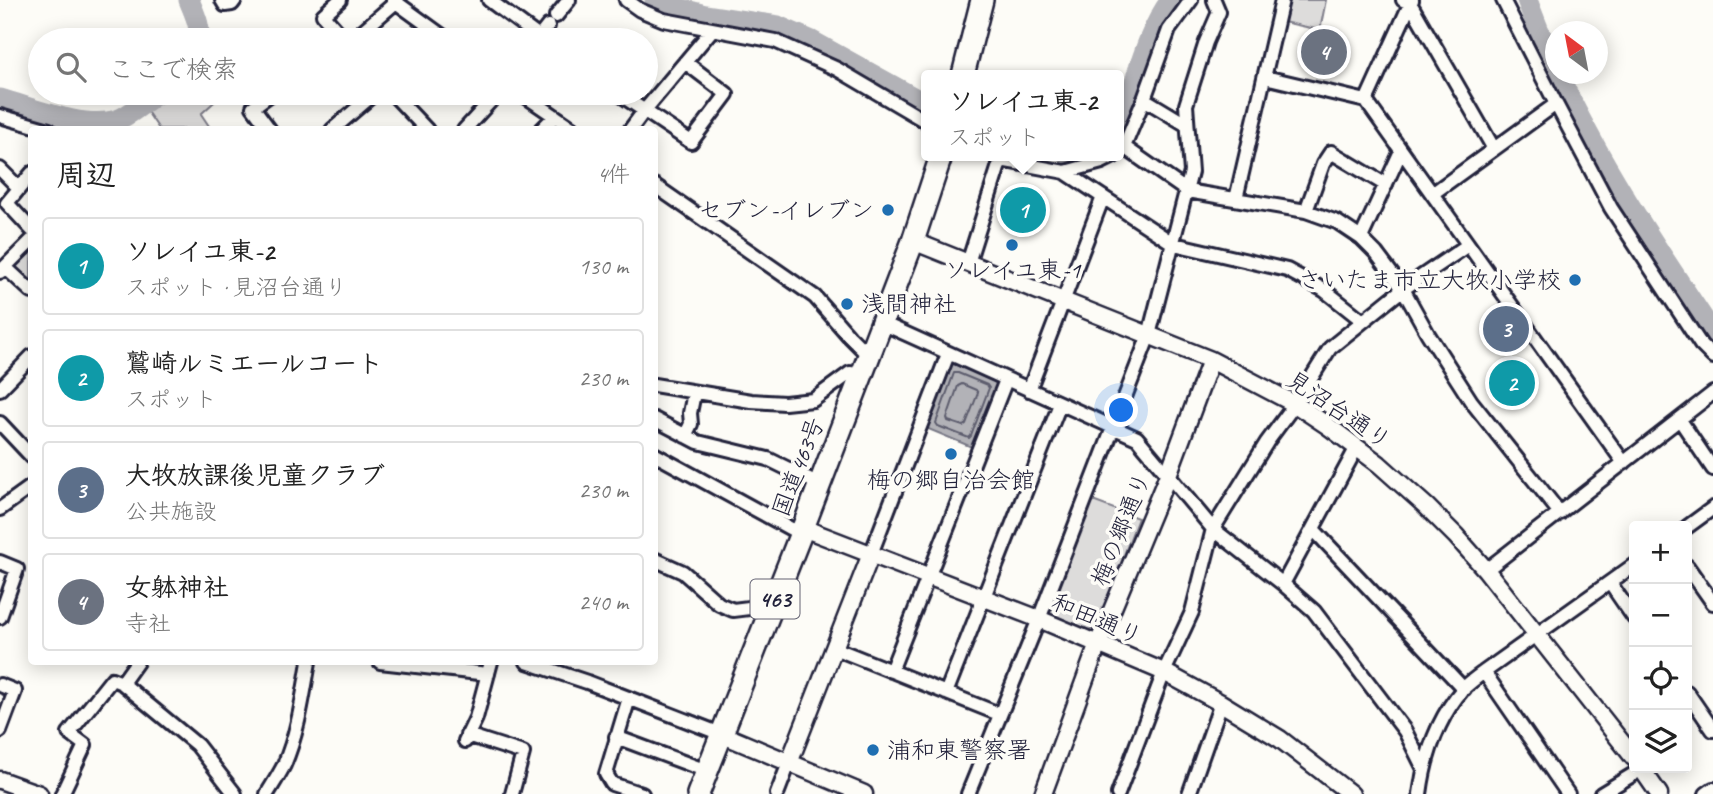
<!DOCTYPE html>
<html lang="ja">
<head>
<meta charset="utf-8">
<style>
	:root { --surface:#fff; --page:#f6f6f6; --text:#222; --muted:#767676; --line:#e0e0e0; --accent:#7c3aed }
	body { margin:0; font-family:Caveat,"Klee One",sans-serif; background:var(--page); color:var(--text) }
	.controls { position:absolute; right:21px; bottom:21px; display:grid; overflow:hidden; border-radius:7px; box-shadow:0 4px 18px #0003 }
	.controls button { width:63px; height:63px; display:grid; place-items:center; padding:0; border:0; border-bottom:2px solid var(--line); background:var(--surface); color:var(--text); font:35px sans-serif }
	.compass { position:absolute; left:1545px; top:21px; width:63px; height:63px; border-radius:50%; background:var(--surface); box-shadow:0 4px 18px #0003; rotate:328deg }
	.you { position:absolute; left:1122px; top:411px; width:24px; height:24px; margin:-18px; border:5px solid #fff; border-radius:50%; background:#1a73e8; box-shadow:0 0 0 10px #1a73e833 }
	.badge { display:grid; place-items:center; width:46px; height:46px; border-radius:50%; background:var(--accent); color:#fff; font-size:23px; font-weight:700 }
	.pin { position:absolute; translate:-50% -50%; border:4px solid #fff; box-shadow:0 2px 7px #0006 }
	.popup { position:absolute; left:921px; top:70px; width:203px; height:91px; box-sizing:border-box; display:grid; place-content:center; border-radius:7px; background:var(--surface); filter:drop-shadow(0 2px 5px #0005); font-size:23px; white-space:nowrap; color:var(--muted) }
	.popup b { font-size:26px; color:var(--text) }
	.popup::after { content:''; position:absolute; left:50%; top:100%; margin-left:-14px; border:14px solid transparent; border-top-color:var(--surface) }
	.list { margin:0; padding:0; list-style:none }
	h2 { display:flex; justify-content:space-between; align-items:center; height:91px; margin:0; padding:0 28px; font-size:30px }
	h2 small { font-size:23px; font-weight:400; color:var(--muted) }
	.list li { display:grid; grid-template-columns:46px 1fr auto; gap:21px; align-items:center; box-sizing:border-box; height:98px; margin:0 14px 14px; padding:0 14px; border:2px solid var(--line); border-radius:7px }
	.list b { display:block; font-size:26px; white-space:nowrap }
	.list p { margin:0; font-size:23px; white-space:nowrap; color:var(--muted) }
	.list em { font-size:23px; font-style:normal; color:var(--muted) }
	.icon { flex:none; width:38px; height:38px; fill:none; stroke:currentColor; stroke-width:2; stroke-linecap:round; stroke-linejoin:round }
	.map { position:relative; flex:none; width:1713px; height:794px; overflow:hidden }
	.search { position:absolute; background:var(--surface); box-shadow:0 4px 18px #0003; left:28px; top:28px; width:630px; height:77px; display:flex; align-items:center; gap:18px; box-sizing:border-box; padding:0 24px; border-radius:38px; color:var(--muted); font-size:26px }
	.panel { position:absolute; background:var(--surface); box-shadow:0 4px 18px #0003; left:28px; top:126px; width:630px; height:539px; border-radius:7px }
	.map>svg:first-child { display:block }
	.green { fill:#dddcdb; stroke:#807f8b; stroke-width:2 }
	.water { fill:#b2b2b7; stroke:#787885; stroke-width:2 }
	.lines { fill:none; stroke-linecap:round; stroke-linejoin:round }
	.shore { stroke:#5c5c6d; stroke-width:2 }
	.river { stroke:#b2b2b7; stroke-width:21 }
	.minor-casing { stroke:#22223b; stroke-width:18 }
	.tertiary-casing { stroke:#22223b; stroke-width:21 }
	.trunk-casing { stroke:#22223b; stroke-width:26 }
	.minor { stroke:#fdfcf7; stroke-width:12 }
	.tertiary { stroke:#fdfcf7; stroke-width:16 }
	.trunk { stroke:#fdfcf7; stroke-width:21 }
	.poi-dot { fill:#1f6fb2; stroke:#fdfcf7; stroke-width:2.5 }
	.labels { text-anchor:middle; stroke-width:7; stroke-linejoin:round; paint-order:stroke }
	.shield { fill:#fdfcf7; stroke:#646373; stroke-width:2 }
	.shield-label { font-size:23px; font-weight:bold; fill:#22223b }
	.poi-label { font-size:24px; fill:#22223b; stroke:#fdfcf7; text-anchor:end }
	.street-label { font-size:24px; fill:#22223b; stroke:#fdfcf7 }
</style>
</head>
<body>
<div class="map">
<svg width="1713" height="794" viewBox="0 0 1713 794">
	<rect width="100%" height="100%" fill="#fdfcf7"/>
	<filter id="ink" filterUnits="userSpaceOnUse"><feTurbulence type="fractalNoise" baseFrequency=".0143" numOctaves="2"/><feDisplacementMap in="SourceGraphic" scale="14" xChannelSelector="R" yChannelSelector="G"/><feConvolveMatrix kernelMatrix="1 2 1 2 8 2 1 2 1" color-interpolation-filters="sRGB"/></filter>
	<g filter="url(#ink)">
		<path class="green" d="M1288 0H1326L1320 30 1283 22Z
			M170 93H224L201 114 211 129H159L146 110Z
			M31 249V285L14 268Z
			M1090 500 1138 518 1097 626 1089 630 1046 612Z"/>
		<path class="water" d="M953 363 995 381 997 387 974 448 926 428 949 366Z"/>
		<g class="lines">
			<path class="shore" d="M954 373H958L987 385 989 388 971 436 969 438 938 426 936 423Z
				M962 384 976 390 978 393 966 424 963 426 948 421 947 418 958 386Z"/>
			<path class="river" d="M189 0C194 13 201 26 199 40
				M655 0 670 6 705 15 778 26 810 40 927 105
				M1527 0 1539 31 1556 68
				M1558 74C1600 165 1657 249 1713 333
				M0 99C33 108 83 130 117 120 129 116 146 101 158 93
				M1119 126C1137 84 1143 38 1171 0
				M1069 156H1078"/>
			<g class="minor-casing">
				<path id="minor" d="M222 0 225 5 232 4 235 0
					M340 0 323 15 345 40
					M393 0 448 40
					M489 0 543 40
					M626 0 640 10 664 20 775 41 837 69 927 122
					M1403 0 1410 3 1494 149
					M1503 0 1556 104 1611 208 1701 345 1713 357
					M556 16 569 0
					M352 40 396 2
					M537 40 548 26
					M1265 77 1366 101 1624 463
					M392 93 427 130
					M521 93 575 130
					M618 93 691 142 727 94 685 62
					M1144 99 1187 125
					M1366 101 1412 0
					M0 116 49 130
					M270 130 253 107 272 93
					M332 130 375 93
					M464 130 498 93
					M541 130 555 116
					M630 130 644 111 712 30
					M1124 147 1187 191 1306 211 1337 222 1361 238 1376 253 1403 289 1428 334 1471 401 1560 513
					M1120 151 1124 147 1144 99 1169 30 1191 0
					M995 156 1006 161 1065 172 1102 162 1114 156
					M0 169 19 188
					M1065 172 1174 244 1287 270 1324 290 1363 321
					M32 173 7 203 32 230
					M654 185 815 297 849 336 869 356
					M1432 194 1556 104
					M1236 199 1282 0
					M1306 211 1323 164 1331 152 1386 185
					M1361 238 1401 151
					M968 263 1001 159
					M5 267 32 292
					M0 272 32 240
					M882 323 1137 438 1213 529 1283 584 1314 611 1405 731 1424 769
					M654 385 751 401 785 403 813 400 850 373 861 375
					M0 389 32 356
					M1029 390 1103 197
					M654 419 698 442 768 459 819 484
					M1680 420 1713 469
					M0 423 32 457
					M685 436 691 424 690 413 694 393
					M654 454 793 530 803 528
					M0 509 32 486
					M1687 527 1713 508
					M1313 529 1464 689
					M871 554 948 354
					M654 559 683 572 719 604 733 610 773 605
					M0 562 17 569 0 617
					M1687 566 1713 603
					M1486 570 1713 393
					M1610 583 1634 618
					M1283 584 1357 447
					M834 648 999 714
					M380 662 488 674
					M527 662 587 682 721 734
					M891 671 1006 380
					M1484 672 1568 794
					M122 683 137 662
					M0 685 15 691 0 731
					M1687 692 1713 730
					M946 693 1060 404
					M629 698 606 774 612 784 642 794
					M467 735 523 753 512 794
					M616 737 707 771
					M465 741 476 718 491 662
					M62 794 85 745 69 733 112 679 122 683 197 745 235 794
					M267 794C273 784 279 775 284 765 298 733 303 696 309 662
					M777 794 789 763
					M968 794 1039 619 1149 335 1191 172 1186 105 1206 42 1219 12 1214 0
					M1118 794 1164 672 1192 612 1213 529 1267 442 1295 404 1330 348 1403 289 1468 245
					M1189 794 1221 703
					M1420 794C1425 756 1437 719 1463 689 1469 683 1477 677 1484 672L1634 565
					M1601 794 1642 769
					M1706 794 1713 789"/>
			</g>
			<g class="tertiary-casing">
				<path id="tertiary" d="M913 241 1211 360 1295 404 1328 426 1379 464 1426 506 1456 536 1486 570 1634 758
					M803 528 1039 619 1164 672 1221 703 1280 739 1351 794
					M721 734 864 794
					M789 763 871 554
					M1641 768 1659 794
					M0 780 39 794
					M1043 794 1098 644 1168 475 1211 360"/>
			</g>
			<g class="trunk-casing">
				<path id="trunk" d="M963 75 982 0
					M698 794 803 528 913 241 941 156"/>
			</g>
			<use href="#minor" class="minor"/>
			<use href="#tertiary" class="tertiary"/>
			<use href="#trunk" class="trunk"/>
		</g>
	</g>
	<g class="poi-dot">
		<circle cx="888" cy="210" r="7"/>
		<circle cx="1012" cy="245" r="7"/>
		<circle cx="1575" cy="280" r="7"/>
		<circle cx="847" cy="304" r="7"/>
		<circle cx="951" cy="454" r="7"/>
		<circle cx="873" cy="750" r="7"/>
	</g>
	<g class="labels">
		<rect class="shield" x="750.5" y="579.5" width="49" height="39" rx="5"/>
		<g class="shield-label">
			<text x="775" y="607">463</text>
		</g>
		<g class="poi-label">
			<text x="874" y="218">セブン-イレブン</text>
			<text x="1012" y="278" text-anchor="middle">ソレイユ東-1</text>
			<text x="1561" y="288">さいたま市立大牧小学校</text>
			<text x="861" y="312" text-anchor="start">浅間神社</text>
			<text x="951" y="488" text-anchor="middle">梅の郷自治会館</text>
			<text x="887" y="758" text-anchor="start">浦和東警察署</text>
		</g>
		<g class="street-label">
			<text transform="translate(1339 410) rotate(34)" y="8">見沼台通り</text>
			<text transform="translate(798 467) rotate(-69)" y="8">国道463号</text>
			<text transform="translate(1121 529) rotate(-68)" y="8">梅の郷通り</text>
			<text transform="translate(1097 619) rotate(23)" y="8">和田通り</text>
		</g>
	</g>
</svg>
<div class="controls">
<button>+</button>
<button>−</button>
<button><svg class="icon" aria-label="locate" viewBox="0 0 24 24"><circle cx="12" cy="12" r="6"/><path d="M12 2v4M12 18v4M2 12h4M18 12h4"/></svg></button>
<button><svg class="icon" aria-label="layers" viewBox="0 0 24 24"><path d="M12 4l9 5-9 5-9-5zM3 14l9 5 9-5"/></svg></button>
</div>
<svg class="compass" viewBox="-18 -18 36 36"><path d="M0-13l5 13h-10z" fill="#e53935"/><path d="M0 13l5-13h-10z" fill="#767676"/></svg>
<div class="you"></div>
<div class="pin badge" style="left:1023px;top:210px;background:#0f9aa8">1</div>
<div class="popup"><b>ソレイユ東-2</b>スポット</div>
<div class="pin badge" style="left:1512px;top:383px;background:#0f9aa8">2</div>
<div class="pin badge" style="left:1506px;top:329px;background:#5c6f8a">3</div>
<div class="pin badge" style="left:1324px;top:52px;background:#6b7280">4</div>
<div class="search"><svg class="icon" aria-label="search" viewBox="0 0 24 24"><circle cx="10" cy="10" r="6"/><path d="M15 15l6 6"/></svg>ここで検索</div>
<section class="panel">
<h2>周辺<small>4件</small></h2>
<ul class="list">
<li><span class="badge" style="background:#0f9aa8">1</span><div><b>ソレイユ東-2</b><p>スポット · 見沼台通り</p></div><em>130 m</em></li>
<li><span class="badge" style="background:#0f9aa8">2</span><div><b>鷲崎ルミエールコート</b><p>スポット</p></div><em>230 m</em></li>
<li><span class="badge" style="background:#5c6f8a">3</span><div><b>大牧放課後児童クラブ</b><p>公共施設</p></div><em>230 m</em></li>
<li><span class="badge" style="background:#6b7280">4</span><div><b>女躰神社</b><p>寺社</p></div><em>240 m</em></li>
</ul>
</section>
</div>
</body>
</html>
